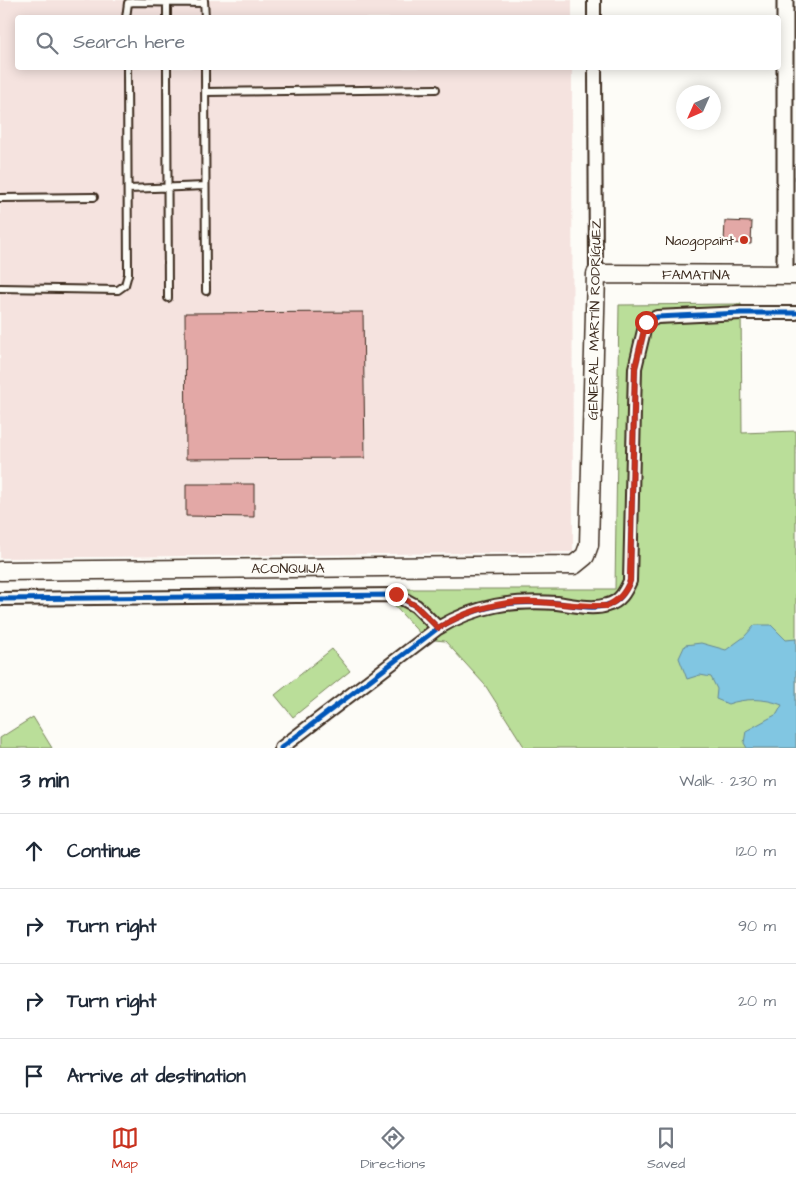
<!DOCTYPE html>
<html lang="en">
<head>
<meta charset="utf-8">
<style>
	:root { --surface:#fff; --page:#f6f6f7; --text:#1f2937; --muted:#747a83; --line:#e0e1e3; --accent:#c8321e }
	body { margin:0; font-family:"Architects Daughter",sans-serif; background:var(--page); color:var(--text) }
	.compass { position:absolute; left:676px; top:85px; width:45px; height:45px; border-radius:50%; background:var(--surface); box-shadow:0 2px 12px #0003; rotate:225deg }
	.stop { position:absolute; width:15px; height:15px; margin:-11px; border:4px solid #c8321e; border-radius:50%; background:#fff }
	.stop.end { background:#c8321e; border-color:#fff; box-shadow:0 1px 5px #0008 }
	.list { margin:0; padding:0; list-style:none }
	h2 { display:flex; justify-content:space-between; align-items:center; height:65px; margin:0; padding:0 20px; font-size:21px }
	h2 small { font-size:16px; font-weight:400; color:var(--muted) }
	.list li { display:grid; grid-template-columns:32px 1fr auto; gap:15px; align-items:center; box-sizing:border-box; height:75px; padding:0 20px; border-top:1px solid var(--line) }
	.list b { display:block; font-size:19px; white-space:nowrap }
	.list em { font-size:16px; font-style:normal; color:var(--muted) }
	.icon { flex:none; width:28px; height:28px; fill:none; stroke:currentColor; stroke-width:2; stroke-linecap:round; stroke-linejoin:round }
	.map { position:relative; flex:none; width:796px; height:748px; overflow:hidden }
	.search { position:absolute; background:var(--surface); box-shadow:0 2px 12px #0003; left:15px; right:15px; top:15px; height:55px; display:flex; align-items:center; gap:12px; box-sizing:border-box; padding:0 18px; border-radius:5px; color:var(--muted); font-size:19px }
	.sheet { height:365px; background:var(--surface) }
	nav { display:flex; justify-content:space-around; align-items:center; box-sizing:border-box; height:70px; border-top:1px solid var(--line); background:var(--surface); font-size:14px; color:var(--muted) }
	nav a { display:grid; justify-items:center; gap:2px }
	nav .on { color:var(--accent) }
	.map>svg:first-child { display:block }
	.built { fill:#f5e3df }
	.green { fill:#bade99; stroke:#7a845c }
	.water { fill:#81c6e2; stroke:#658894 }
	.building { fill:#e3a8a6; stroke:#3b2a1e }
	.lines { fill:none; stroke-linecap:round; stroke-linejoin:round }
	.service-casing { stroke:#3b2a1e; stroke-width:10 }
	.minor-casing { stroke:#3b2a1e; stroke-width:16 }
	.tertiary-casing { stroke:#3b2a1e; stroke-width:19 }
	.secondary-casing { stroke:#3b2a1e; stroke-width:21 }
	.service { stroke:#fdfcf7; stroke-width:6 }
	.minor { stroke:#fdfcf7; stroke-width:12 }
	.tertiary { stroke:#fdfcf7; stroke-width:15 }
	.secondary { stroke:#fdfcf7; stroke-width:18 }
	.cycleway-casing { stroke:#fdfcf7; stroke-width:8 }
	.cycleway { stroke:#0057b8; stroke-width:5 }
	.route { stroke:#c8321e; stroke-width:6 }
	.poi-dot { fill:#c8321e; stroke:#fdfcf7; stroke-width:2 }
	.labels { text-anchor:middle; stroke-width:4.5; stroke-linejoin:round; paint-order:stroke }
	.poi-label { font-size:14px; fill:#3b2a1e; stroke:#fdfcf7; text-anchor:end }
	.street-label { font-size:14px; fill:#3b2a1e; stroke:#fdfcf7 }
</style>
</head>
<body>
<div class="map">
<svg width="796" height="748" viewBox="0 0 796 748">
	<rect width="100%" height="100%" fill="#fdfcf7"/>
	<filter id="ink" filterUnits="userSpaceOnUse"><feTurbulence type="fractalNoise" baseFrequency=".02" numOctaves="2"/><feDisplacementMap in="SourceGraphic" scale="10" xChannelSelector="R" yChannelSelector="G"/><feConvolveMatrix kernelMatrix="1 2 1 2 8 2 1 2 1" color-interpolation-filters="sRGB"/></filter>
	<g filter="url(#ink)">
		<path class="built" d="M0 0H572V18H18V68H572L573 552 0 558Z"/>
		<path class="green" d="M741 304 742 433 796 431V748H525L485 685 445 641 425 639 379 589H615L619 305Z
			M332 649 350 671 293 717 275 695Z
			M33 717 52 748H0V738Z"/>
		<path class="water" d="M755 625H771L786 640 796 639V748H747L744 743 746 731 777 714 782 705C765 698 745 698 728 704L716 699 717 689 711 677 700 675 687 679 679 658 685 645 701 643 726 650 744 637Z"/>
		<path class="building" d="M725 221 752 222 751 244 724 243Z
			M363 312 365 458 186 459 185 313Z
			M186 484H254V517L186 516Z"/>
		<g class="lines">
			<g class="service-casing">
				<path id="service" d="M204 0 205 18
					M126 18 128 3 134 2 204 3
					M167 18V0
					M167 68 168 298
					M205 68 206 291
					M206 92 436 89
					M128 189 205 186
					M0 198 94 197
					M0 288 118 290 125 285 128 274 127 68"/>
			</g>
			<g class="minor-casing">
				<path id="minor" d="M594 0V18
					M595 68 596 274
					M0 599 396 595 416 606 438 628
					M281 748 438 628C477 605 513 600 557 603 572 605 593 610 607 605 620 602 625 592 630 581L635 368 646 322 657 317 741 313H796"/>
			</g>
			<g class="tertiary-casing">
				<path id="tertiary" d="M785 0V275"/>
			</g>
			<g class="secondary-casing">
				<g id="secondary">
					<path id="s1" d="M0 571 574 565 585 556 589 545 596 274 796 275"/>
				</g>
			</g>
			<use href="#service" class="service"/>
			<use href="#minor" class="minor"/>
			<use href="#tertiary" class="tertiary"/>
			<use href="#secondary" class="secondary"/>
			<g class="cycleway-casing">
				<path id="cycleway" d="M0 599 396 595 416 606 438 628
					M281 748 438 628C477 605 513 600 557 603 572 605 593 610 607 605 620 602 625 592 630 581L635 368 646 322 657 317 741 313H796"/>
			</g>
			<use href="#cycleway" class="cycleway"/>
		</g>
	</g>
	<g class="lines" filter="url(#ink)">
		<path class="route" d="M396 594 416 606 438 628C468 610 502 600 537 602 560 603 583 607 607 606 619 600 625 593 630 581L635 368 646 322"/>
	</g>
	<circle class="poi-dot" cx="744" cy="240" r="5"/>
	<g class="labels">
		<g class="poi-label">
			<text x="734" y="245">Naogopaint</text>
		</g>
		<g class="street-label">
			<text dy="5" stroke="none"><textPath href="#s1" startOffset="971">FAMATINA</textPath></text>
			<text transform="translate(594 319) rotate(-89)" y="5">GENERAL MARTÍN RODRÍGUEZ</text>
			<text dy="5" stroke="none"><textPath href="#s1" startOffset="288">ACONQUIJA</textPath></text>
		</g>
	</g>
</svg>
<svg class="compass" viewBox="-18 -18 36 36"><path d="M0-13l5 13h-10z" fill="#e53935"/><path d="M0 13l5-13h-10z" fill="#747a83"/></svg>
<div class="stop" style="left:646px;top:322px"></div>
<div class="stop end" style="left:396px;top:594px"></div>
<div class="search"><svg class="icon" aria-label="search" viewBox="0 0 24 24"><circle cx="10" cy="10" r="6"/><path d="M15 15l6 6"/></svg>Search here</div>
</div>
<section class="sheet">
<h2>3 min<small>Walk · 230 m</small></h2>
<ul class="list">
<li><svg class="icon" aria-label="ahead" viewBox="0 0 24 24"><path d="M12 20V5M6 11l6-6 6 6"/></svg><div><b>Continue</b></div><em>120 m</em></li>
<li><svg class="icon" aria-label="right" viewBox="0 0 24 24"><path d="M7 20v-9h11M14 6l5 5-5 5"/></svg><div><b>Turn right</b></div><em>90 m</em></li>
<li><svg class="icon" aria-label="right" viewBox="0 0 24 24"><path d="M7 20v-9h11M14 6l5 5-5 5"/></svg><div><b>Turn right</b></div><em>20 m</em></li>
<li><svg class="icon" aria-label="arrive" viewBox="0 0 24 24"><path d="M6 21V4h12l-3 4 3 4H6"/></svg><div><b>Arrive at destination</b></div></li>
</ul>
</section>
<nav>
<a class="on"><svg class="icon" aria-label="map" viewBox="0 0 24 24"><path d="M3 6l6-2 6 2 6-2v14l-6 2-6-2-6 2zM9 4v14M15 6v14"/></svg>Map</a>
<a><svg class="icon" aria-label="directions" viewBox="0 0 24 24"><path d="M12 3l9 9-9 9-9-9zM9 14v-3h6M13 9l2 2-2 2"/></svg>Directions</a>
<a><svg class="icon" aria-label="saved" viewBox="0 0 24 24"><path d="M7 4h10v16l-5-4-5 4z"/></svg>Saved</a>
</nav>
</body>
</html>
